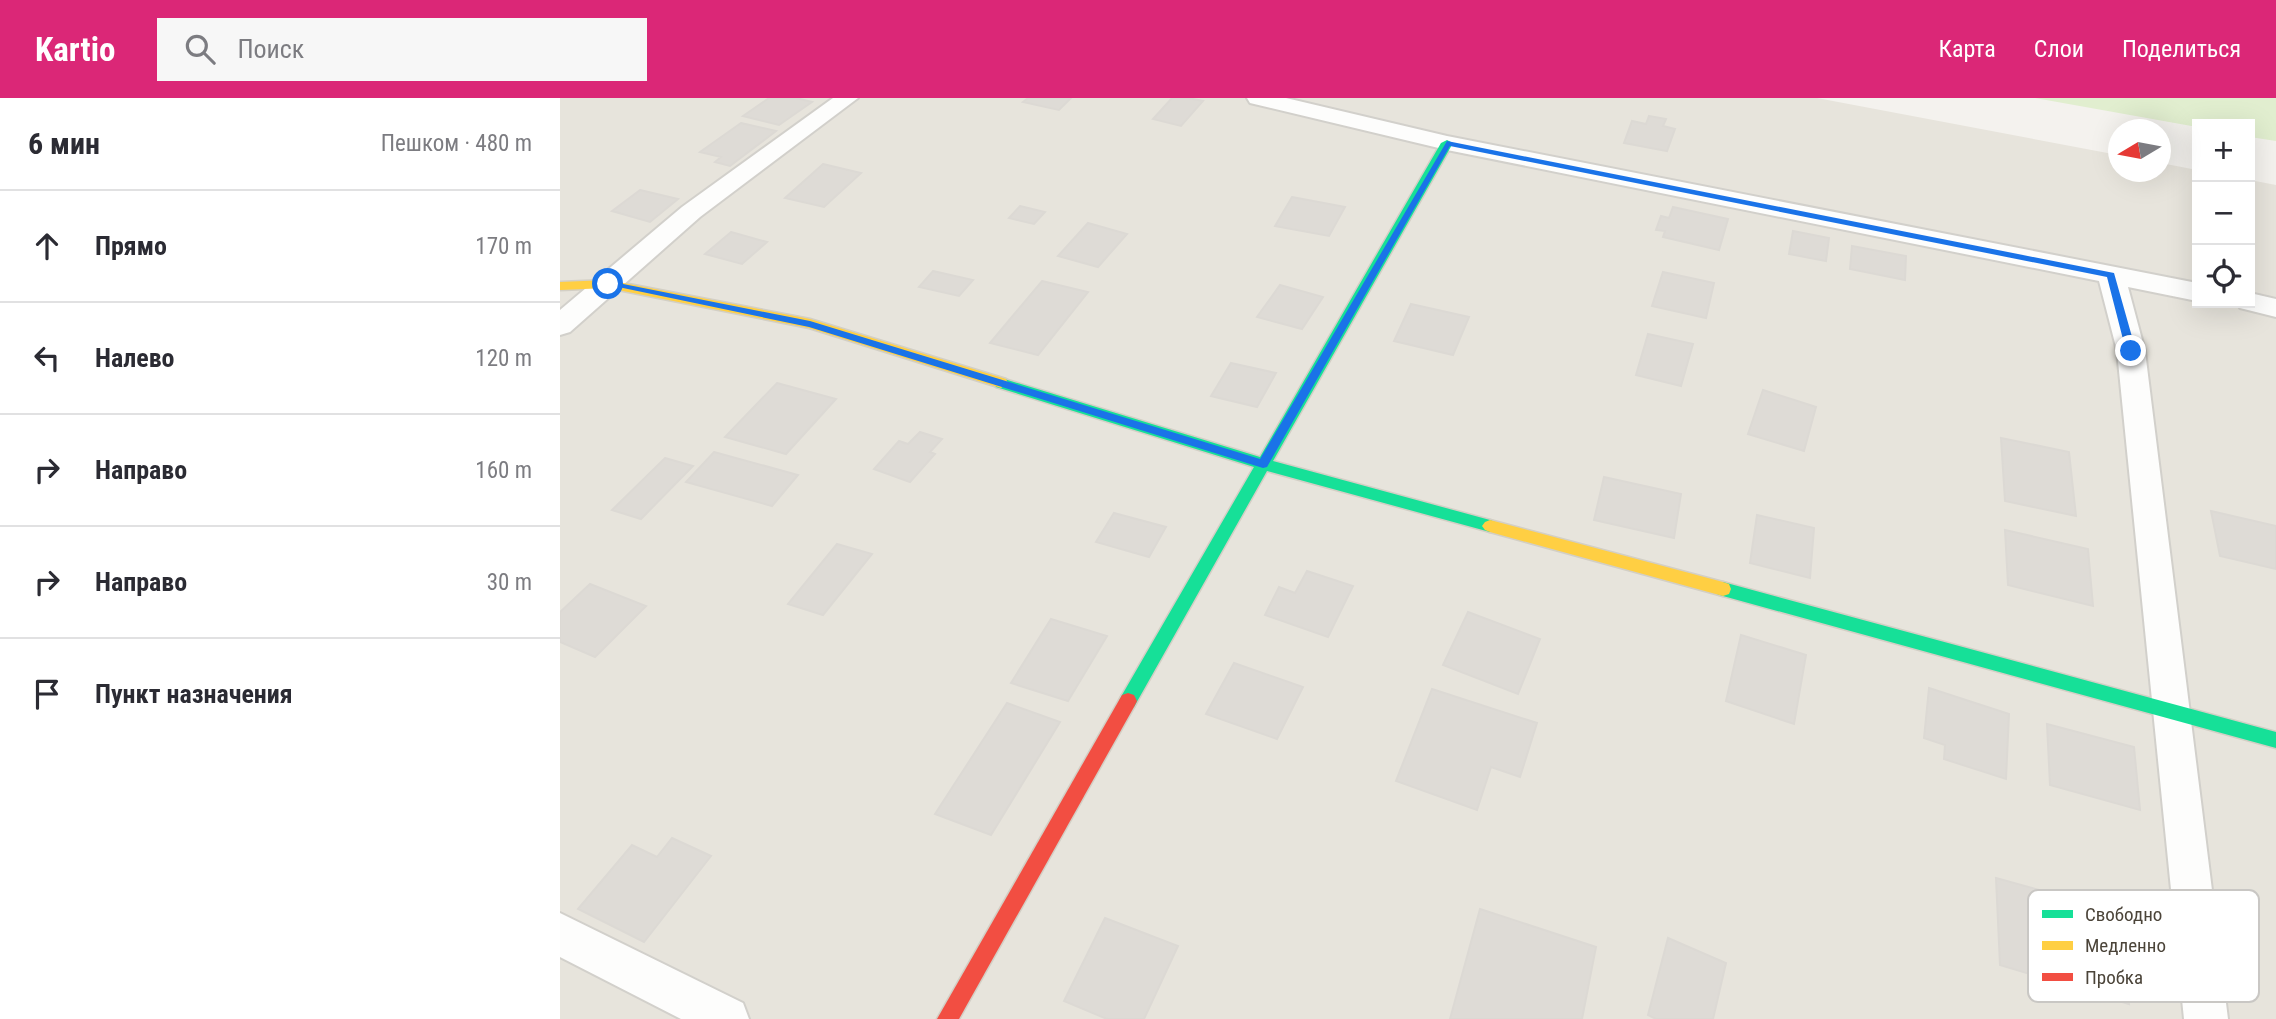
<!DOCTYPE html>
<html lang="ru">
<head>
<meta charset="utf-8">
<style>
	:root { --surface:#fff; --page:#f7f7f7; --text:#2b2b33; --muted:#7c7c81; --line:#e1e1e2; --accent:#db2777 }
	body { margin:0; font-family:"Roboto Condensed",sans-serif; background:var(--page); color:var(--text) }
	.controls { position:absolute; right:21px; top:21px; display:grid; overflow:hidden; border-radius:0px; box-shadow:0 7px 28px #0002 }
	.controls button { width:63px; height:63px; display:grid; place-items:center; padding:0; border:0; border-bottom:2px solid var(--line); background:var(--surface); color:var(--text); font:35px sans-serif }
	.compass { position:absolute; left:1548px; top:21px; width:63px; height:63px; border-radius:50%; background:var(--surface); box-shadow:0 7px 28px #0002; rotate:260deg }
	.stop { position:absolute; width:21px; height:21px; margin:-16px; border:5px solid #1a73e8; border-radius:50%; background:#fff }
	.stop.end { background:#1a73e8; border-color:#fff; box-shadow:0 2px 7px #0008 }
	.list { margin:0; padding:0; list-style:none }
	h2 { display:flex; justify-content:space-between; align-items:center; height:91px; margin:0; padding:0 28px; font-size:30px }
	h2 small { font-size:23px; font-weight:400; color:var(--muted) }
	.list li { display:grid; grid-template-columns:46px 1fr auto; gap:21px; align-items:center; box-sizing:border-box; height:112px; padding:0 28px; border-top:2px solid var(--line) }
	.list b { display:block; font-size:26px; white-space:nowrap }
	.list em { font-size:23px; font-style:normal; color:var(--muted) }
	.icon { flex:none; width:38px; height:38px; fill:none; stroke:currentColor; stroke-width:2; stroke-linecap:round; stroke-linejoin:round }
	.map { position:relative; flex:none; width:1716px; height:921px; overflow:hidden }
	header { display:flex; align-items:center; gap:42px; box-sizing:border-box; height:98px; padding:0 35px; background:var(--accent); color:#fff }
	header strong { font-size:33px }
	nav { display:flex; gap:38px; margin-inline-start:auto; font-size:24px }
	.search { width:490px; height:63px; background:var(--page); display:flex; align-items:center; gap:18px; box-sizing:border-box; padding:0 24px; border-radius:0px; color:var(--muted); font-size:26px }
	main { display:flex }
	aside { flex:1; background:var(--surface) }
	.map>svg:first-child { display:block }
	.residential { fill:#e7e4dc }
	.green { fill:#e1eecf }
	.building { fill:#dedbd6; stroke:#dcd9d4; stroke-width:2 }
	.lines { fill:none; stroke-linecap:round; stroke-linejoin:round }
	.street-casing { stroke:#d2d0cb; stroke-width:4 }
	.fast-casing { stroke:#d3cfc5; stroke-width:3 }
	.slow-casing { stroke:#d3cfc5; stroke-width:3 }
	.jam-casing { stroke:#d3cfc5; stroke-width:3 }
	.street { fill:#fdfdfc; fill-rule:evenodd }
	.fast { fill:#16e098; fill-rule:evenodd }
	.slow { fill:#ffcf43; fill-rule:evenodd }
	.jam { fill:#f24e42; fill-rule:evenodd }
	.route { fill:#1a73e8 }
	.key { fill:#fff; stroke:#c9c7c4; stroke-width:2 }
	.key-label { font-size:19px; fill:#4b4439 }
</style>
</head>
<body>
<header>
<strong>Kartio</strong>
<div class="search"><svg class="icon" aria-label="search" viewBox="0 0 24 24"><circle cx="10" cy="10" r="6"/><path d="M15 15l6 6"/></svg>Поиск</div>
<nav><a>Карта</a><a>Слои</a><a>Поделиться</a></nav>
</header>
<main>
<aside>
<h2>6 мин<small>Пешком · 480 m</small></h2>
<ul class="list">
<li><svg class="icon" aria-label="ahead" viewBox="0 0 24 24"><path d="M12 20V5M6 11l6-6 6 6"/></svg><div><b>Прямо</b></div><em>170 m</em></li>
<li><svg class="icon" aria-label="left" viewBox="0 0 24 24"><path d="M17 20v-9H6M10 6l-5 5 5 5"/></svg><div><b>Налево</b></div><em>120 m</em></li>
<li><svg class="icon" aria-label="right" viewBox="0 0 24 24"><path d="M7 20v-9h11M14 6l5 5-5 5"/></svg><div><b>Направо</b></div><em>160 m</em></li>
<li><svg class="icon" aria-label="right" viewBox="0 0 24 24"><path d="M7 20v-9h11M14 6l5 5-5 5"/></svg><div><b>Направо</b></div><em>30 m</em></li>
<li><svg class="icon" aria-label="arrive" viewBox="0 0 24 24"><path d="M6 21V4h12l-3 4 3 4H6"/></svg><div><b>Пункт назначения</b></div></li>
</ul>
</aside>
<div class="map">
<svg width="1716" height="921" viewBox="0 0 1716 921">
	<rect width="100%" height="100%" fill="#f4f2ee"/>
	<path class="residential" d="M0 0H1257L1558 57 1559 74H1601V65L1637 72V205H1690V82L1716 87V921H0Z"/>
	<path class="green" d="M1475 0H1716V43L1690 39V26H1637V29Z"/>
	<path class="building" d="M209 0H236L252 4 219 27 183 18Z
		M468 0H511L499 12 463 4Z
		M612 0H628L643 3 621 28 593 21Z
		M1089 18 1106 21 1103 28 1115 31 1107 53 1064 45 1072 23 1086 26Z
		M181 25 216 33 170 68 155 64 161 59 140 54Z
		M263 66 301 75 264 109 225 100Z
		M80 92 118 101 90 124 52 113Z
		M732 99 785 109 769 138 715 128Z
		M460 108 485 114 474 126 449 120Z
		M1113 109 1168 121 1159 152 1103 139 1105 133 1096 132 1101 118 1109 120Z
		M528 125 567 136 538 169 498 158Z
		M1233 133 1269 140 1266 163 1229 156Z
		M171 134 207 144 182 166 145 156Z
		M1292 148 1346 158 1345 182 1290 171Z
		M373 173 413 182 399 198 359 189Z
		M1103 174 1154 185 1146 220 1092 208Z
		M482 183 528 194 478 257 430 245Z
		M720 187 763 199 742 231 697 219Z
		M851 206 909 219 893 257 834 243Z
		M1088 236 1133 246 1121 288 1076 277Z
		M671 265 716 275 697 309 651 298Z
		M217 285 276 301 226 356 165 339Z
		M1203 292 1256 309 1244 353 1188 336Z
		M360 334 382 341 370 354 375 356 350 384 314 371 339 343 348 346Z
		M1441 340 1509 354 1516 418 1445 403Z
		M154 354 238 377 212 408 126 384Z
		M105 360 133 368 81 421 52 412Z
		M1044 379 1121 396 1114 440 1034 422Z
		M1651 413 1716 428V471L1660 458Z
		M554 415 606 429 589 459 536 444Z
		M1197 417 1254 430 1250 480 1190 465Z
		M1445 432 1528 451 1533 508 1448 487Z
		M277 446 312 456 263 517 228 506Z
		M747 473 793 488 768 539 705 517 719 489 735 495Z
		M30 486 86 508 35 559 0 544V514Z
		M908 514 980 541 958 596 883 567Z
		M491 521 547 538 508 603 451 585Z
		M1181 537 1246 557 1234 626 1166 603Z
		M674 565 743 589 717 641 646 616Z
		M1369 590 1449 616 1446 681 1384 661 1385 647 1364 640Z
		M872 591 977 625 960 679 931 669 917 712 836 683Z
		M447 605 500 624 431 737 375 716Z
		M1487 626 1574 649 1580 712 1490 687Z
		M112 740 151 758 84 844 18 811 72 747 97 759Z
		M1436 780 1559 814 1569 906 1440 867Z
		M920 811 1036 849 1022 921H890Z
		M545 820 618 848 584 921H547L504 903Z
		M1108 840 1166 865 1153 921H1096L1088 917Z"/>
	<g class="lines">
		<g class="street-casing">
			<path id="street" d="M273 0H298L140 119 10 234 0 237V212L122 109Z
				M687 0H726L887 38 1637 185V203L1568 189 1585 253 1668 921H1624L1557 253 1539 183 887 52 690 5Z
				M1690 195 1716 201V219L1680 210 1677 205H1690Z
				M0 815 183 905 189 921H121L0 859Z"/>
		</g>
		<g class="fast-casing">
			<path id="fast" d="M887 42 893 45 713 363 930 422 935 424 938 428 935 432 930 434 707 373 574 609 568 611 562 609 559 603 562 597 694 369 436 289 434 285 436 281 441 280 700 359 881 45Z
				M1163 484 1716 634V650L1163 498 1157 496 1155 491 1157 486Z"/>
		</g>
		<g class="slow-casing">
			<path id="slow" d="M48 182 250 221 446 281 448 285 441 290 249 230 48 190 0 192V184Z
				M930 422 1163 484 1169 486 1171 491 1169 496 1163 498 930 434 925 432 922 428 925 424Z"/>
		</g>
		<g class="jam-casing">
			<path id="jam" d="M568 595 574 597 577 603 574 609 399 921H377L562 597Z"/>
		</g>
		<use href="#street" class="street"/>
		<use href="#fast" class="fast"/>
		<use href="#slow" class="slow"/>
		<use href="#jam" class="jam"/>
	</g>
	<path class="route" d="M887 43 1554 175 1576 253 1571 256 1566 253 1547 179 890 48 707 369 703 370 249 229 44 186 48 183 250 223 700 361Z"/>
	<rect x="1468" y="792" width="231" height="112" rx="10" class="key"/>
	<rect x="1482" y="812" width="31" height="8" fill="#16e098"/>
	<rect x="1482" y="843" width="31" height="9" fill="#ffcf43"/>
	<rect x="1482" y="875" width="31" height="8" fill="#f24e42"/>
	<g class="key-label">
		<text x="1525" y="823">Свободно</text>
		<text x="1525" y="854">Медленно</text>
		<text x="1525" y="886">Пробка</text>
	</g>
</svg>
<div class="controls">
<button>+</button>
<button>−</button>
<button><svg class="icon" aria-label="locate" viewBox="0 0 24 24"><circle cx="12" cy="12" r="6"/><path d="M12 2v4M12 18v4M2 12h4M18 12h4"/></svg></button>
</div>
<svg class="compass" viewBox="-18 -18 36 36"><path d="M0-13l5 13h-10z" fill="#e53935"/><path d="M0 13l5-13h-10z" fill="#7c7c81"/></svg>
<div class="stop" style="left:48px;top:186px"></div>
<div class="stop end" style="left:1571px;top:253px"></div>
</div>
</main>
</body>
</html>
